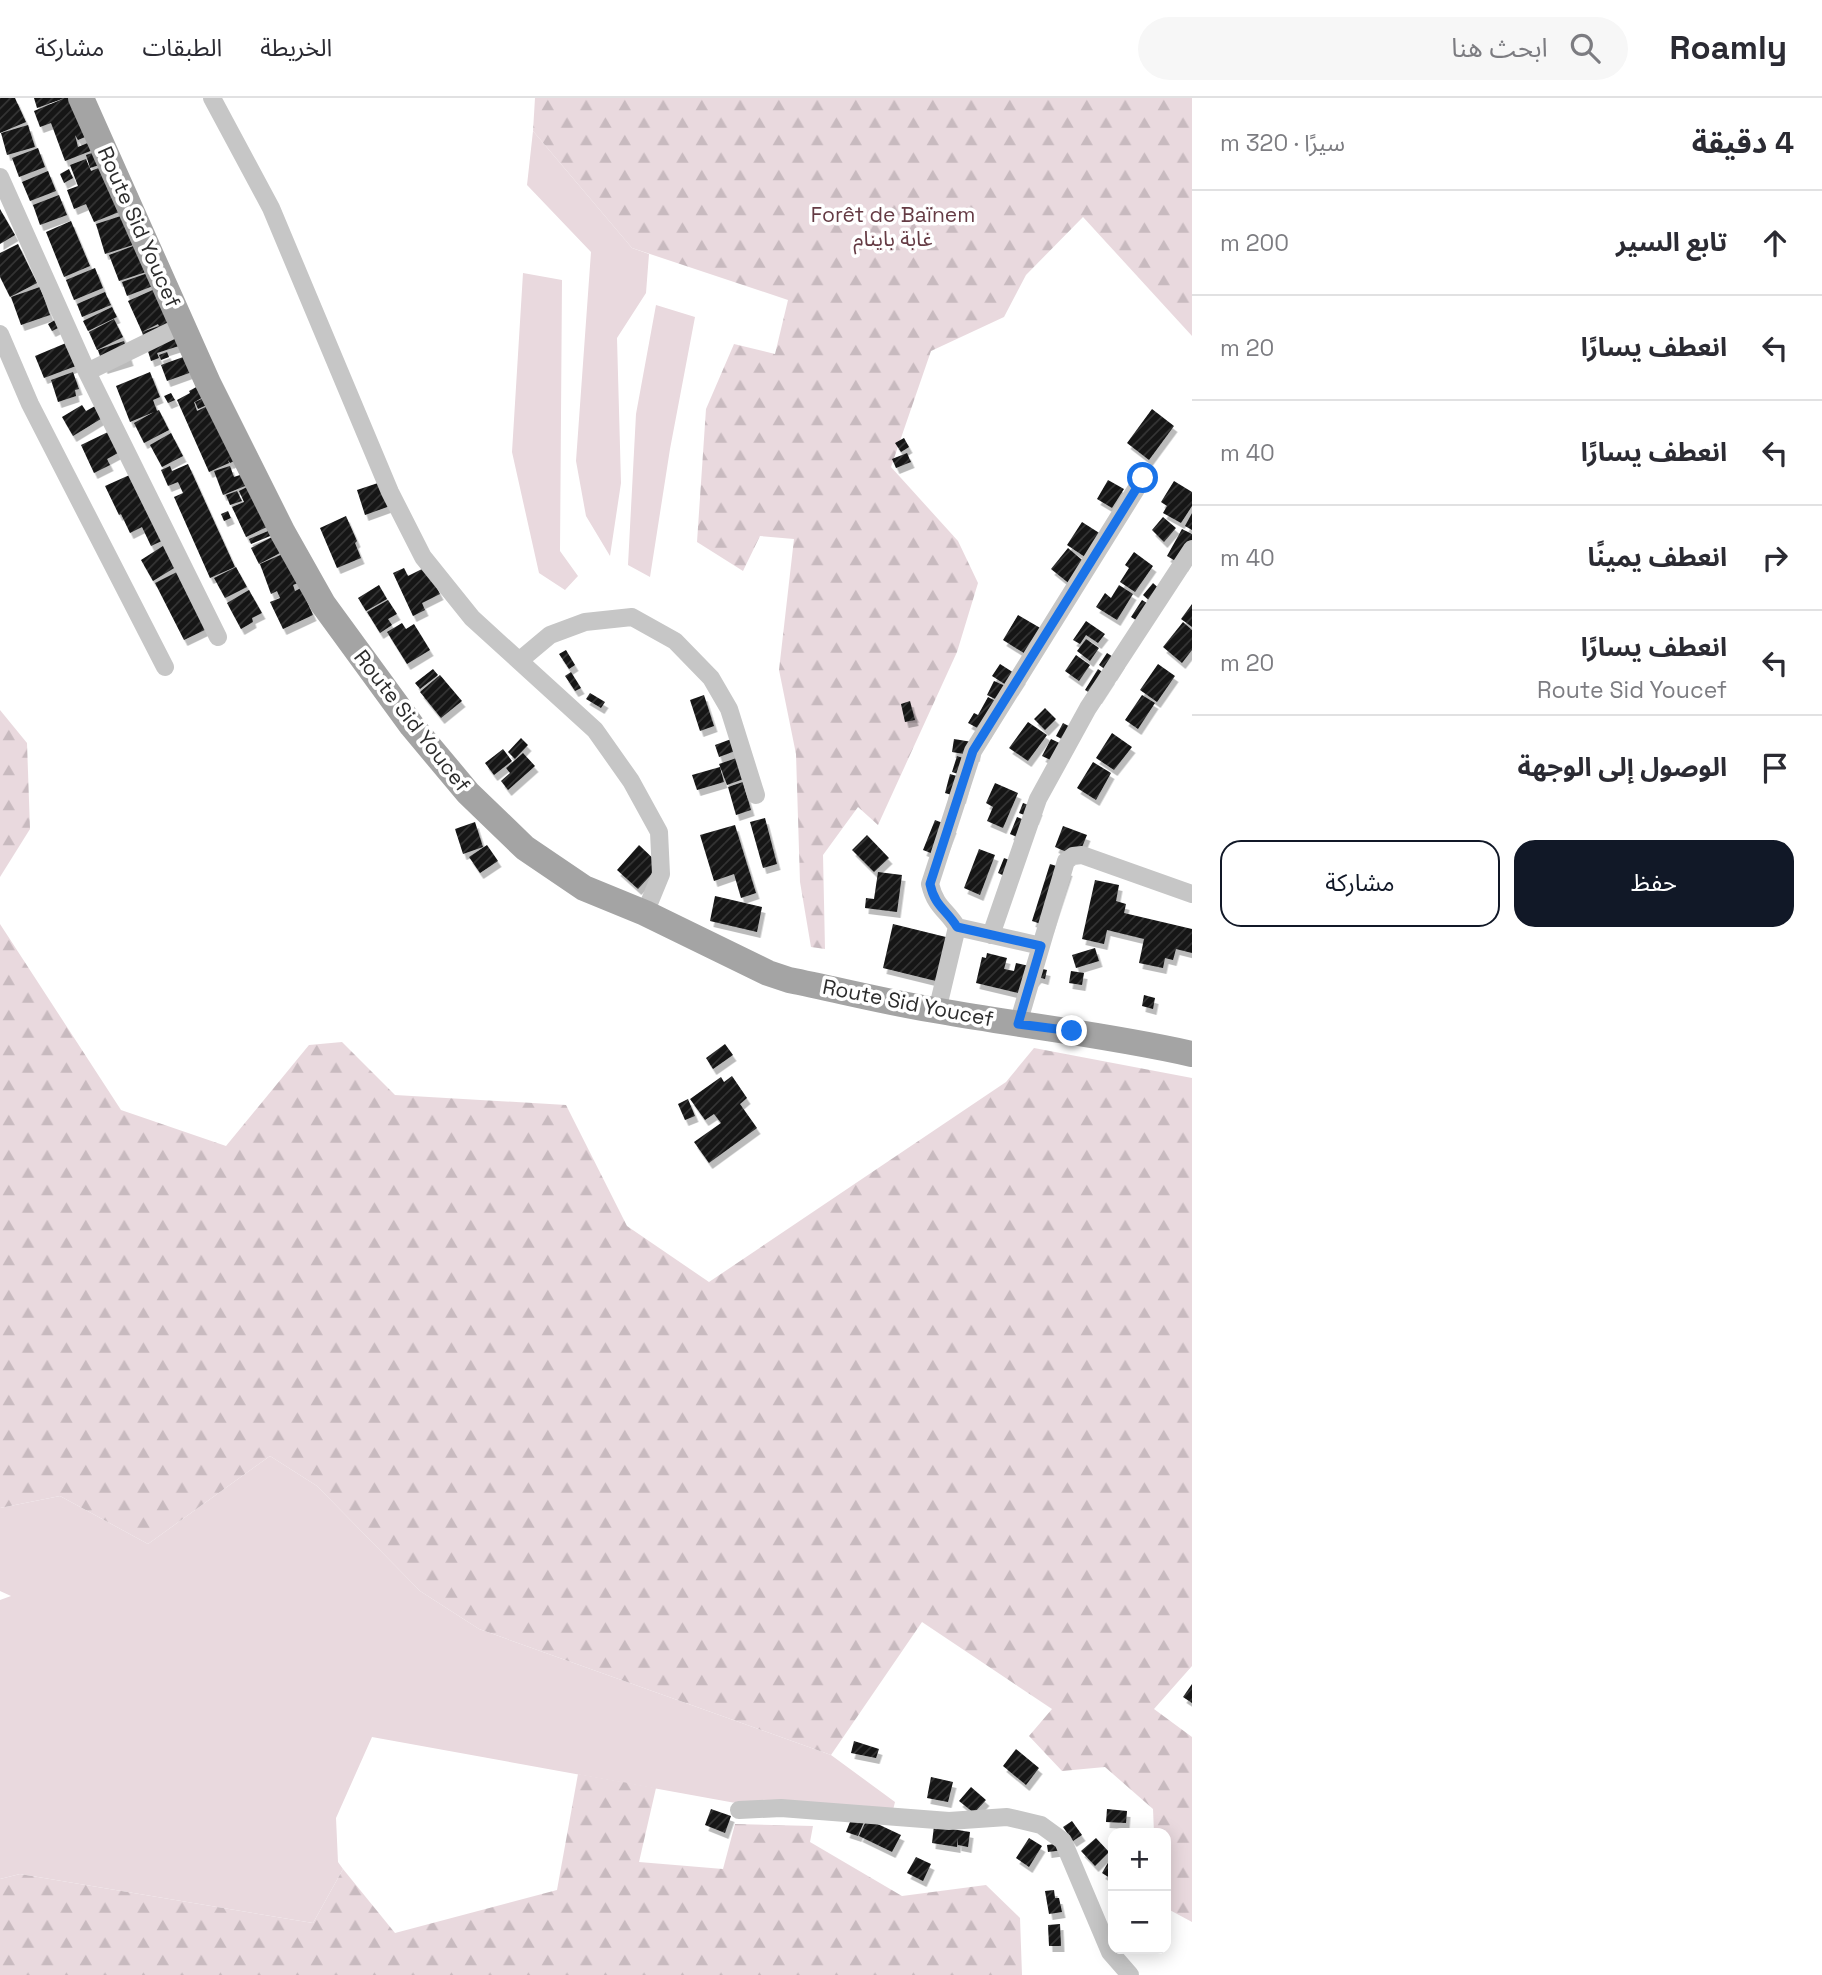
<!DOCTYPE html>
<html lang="ar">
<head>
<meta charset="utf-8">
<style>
	:root { --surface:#fff; --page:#f7f7f7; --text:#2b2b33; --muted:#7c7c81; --line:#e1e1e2; --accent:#111827 }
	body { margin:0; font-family:"Space Grotesk","Noto Sans Arabic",sans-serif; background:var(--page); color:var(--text); direction:rtl }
	.controls { position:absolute; right:21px; bottom:21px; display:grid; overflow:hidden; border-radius:14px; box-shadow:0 4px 18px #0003 }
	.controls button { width:63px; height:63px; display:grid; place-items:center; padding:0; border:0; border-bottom:2px solid var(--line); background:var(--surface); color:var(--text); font:35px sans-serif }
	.stop { position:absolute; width:21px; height:21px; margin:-16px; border:5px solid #1a73e8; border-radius:50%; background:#fff }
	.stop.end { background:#1a73e8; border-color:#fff; box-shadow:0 2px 7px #0008 }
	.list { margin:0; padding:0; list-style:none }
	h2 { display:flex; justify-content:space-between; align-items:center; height:91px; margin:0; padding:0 28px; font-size:30px }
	h2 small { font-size:23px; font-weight:400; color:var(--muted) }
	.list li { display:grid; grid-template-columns:46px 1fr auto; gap:21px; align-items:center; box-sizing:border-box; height:105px; padding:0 28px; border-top:2px solid var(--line) }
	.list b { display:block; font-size:26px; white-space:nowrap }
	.list p { margin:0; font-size:23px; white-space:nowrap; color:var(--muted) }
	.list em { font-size:23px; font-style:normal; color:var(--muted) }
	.actions { display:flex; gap:14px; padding:21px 28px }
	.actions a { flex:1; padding:16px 0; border:2px solid var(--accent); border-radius:21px; text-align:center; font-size:24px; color:var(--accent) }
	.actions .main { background:var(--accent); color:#fff }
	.icon { flex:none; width:38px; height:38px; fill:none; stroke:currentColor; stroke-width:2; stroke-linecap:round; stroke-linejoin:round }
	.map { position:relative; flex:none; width:1192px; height:1877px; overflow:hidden; direction:ltr }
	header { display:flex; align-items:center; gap:42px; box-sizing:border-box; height:98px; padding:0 35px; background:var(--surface); border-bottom:2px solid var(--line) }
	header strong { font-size:33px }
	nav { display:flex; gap:38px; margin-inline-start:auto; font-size:24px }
	.search { width:490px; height:63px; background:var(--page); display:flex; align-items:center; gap:18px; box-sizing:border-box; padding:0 24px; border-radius:38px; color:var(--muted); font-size:26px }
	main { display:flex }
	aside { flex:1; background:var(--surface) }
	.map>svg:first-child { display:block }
	.grass { fill:#e9d9de }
	.forest { fill:url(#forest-firs) }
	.building { fill:url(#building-hatch); filter:url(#shadow) }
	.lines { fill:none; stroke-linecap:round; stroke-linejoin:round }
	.street { stroke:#c6c6c6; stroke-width:18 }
	.primary { stroke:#a4a4a4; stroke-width:26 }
	.route { stroke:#1a73e8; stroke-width:9 }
	.labels { text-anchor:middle; stroke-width:7; stroke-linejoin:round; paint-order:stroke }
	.park-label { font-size:21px; fill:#653b44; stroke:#fff }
	.street-label { font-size:21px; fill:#2c2c2c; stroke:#fff }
</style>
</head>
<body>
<header>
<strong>Roamly</strong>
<div class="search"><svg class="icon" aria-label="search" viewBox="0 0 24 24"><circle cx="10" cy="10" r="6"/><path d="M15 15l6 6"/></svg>ابحث هنا</div>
<nav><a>الخريطة</a><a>الطبقات</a><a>مشاركة</a></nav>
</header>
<main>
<aside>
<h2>4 دقيقة<small>سيرًا · 320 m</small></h2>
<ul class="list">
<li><svg class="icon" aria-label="ahead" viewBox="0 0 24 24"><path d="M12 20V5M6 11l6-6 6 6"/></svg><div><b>تابع السير</b></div><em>200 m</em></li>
<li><svg class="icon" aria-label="left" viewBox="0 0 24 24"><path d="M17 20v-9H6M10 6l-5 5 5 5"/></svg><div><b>انعطف يسارًا</b></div><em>20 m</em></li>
<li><svg class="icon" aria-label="left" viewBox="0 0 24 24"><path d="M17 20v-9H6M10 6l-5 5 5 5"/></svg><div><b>انعطف يسارًا</b></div><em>40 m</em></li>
<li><svg class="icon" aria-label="right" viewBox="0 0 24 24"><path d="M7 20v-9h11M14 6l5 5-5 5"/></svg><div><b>انعطف يمينًا</b></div><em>40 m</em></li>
<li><svg class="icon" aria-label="left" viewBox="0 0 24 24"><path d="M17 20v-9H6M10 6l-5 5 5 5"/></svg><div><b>انعطف يسارًا</b><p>Route Sid Youcef</p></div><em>20 m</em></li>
<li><svg class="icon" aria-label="arrive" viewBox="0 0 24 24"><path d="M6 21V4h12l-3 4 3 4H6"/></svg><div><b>الوصول إلى الوجهة</b></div></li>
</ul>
<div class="actions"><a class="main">حفظ</a><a>مشاركة</a></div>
</aside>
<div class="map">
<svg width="1192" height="1877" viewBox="0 0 1192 1877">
	<defs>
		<pattern id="forest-firs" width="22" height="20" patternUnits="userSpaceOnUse" patternTransform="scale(1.75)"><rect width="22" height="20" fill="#e9d9de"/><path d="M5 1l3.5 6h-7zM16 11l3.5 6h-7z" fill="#c8babf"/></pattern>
		<pattern id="building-hatch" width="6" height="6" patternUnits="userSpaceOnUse" patternTransform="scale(1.75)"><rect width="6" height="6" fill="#131313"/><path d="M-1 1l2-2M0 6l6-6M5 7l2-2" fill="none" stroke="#363636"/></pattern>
		<filter id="shadow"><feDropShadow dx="3.5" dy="6" stdDeviation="0" flood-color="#0004"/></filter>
	</defs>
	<rect width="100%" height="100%" fill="#fff"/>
	<path class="grass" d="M533 33 632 150 649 156 646 195 617 240 621 385 610 458 586 418 576 363 591 154 527 87Z
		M523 175 562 182 560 453 578 478 565 492 539 475 512 354Z
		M656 207 695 219 670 351 650 479 628 467 636 316Z
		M270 1358 317 1388 420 1493 479 1531 831 1657 895 1704 893 1712 741 1706 372 1639 336 1720 338 1764 343 1771 313 1825 20 1776 0 1781V1502L11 1498 0 1493V1410L60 1398 148 1446Z"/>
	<path class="forest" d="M535 0H1192V238L1083 119 1026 177 1004 219 931 253 891 369 958 443 978 485 957 554 878 727 858 709 823 757 825 851 811 849 800 784 796 656 779 572 794 441 760 438 743 473 697 444 706 311 734 246 775 256 788 202 632 150 533 33Z
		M0 612 27 645 30 731 0 779Z
		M0 826 121 1012 226 1048 309 947 342 944 395 997 566 1007 627 1128 709 1184 1006 984 1034 950 1192 980V1568L1154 1611 1192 1639V1824L1166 1810V1735H1154L1153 1711 1105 1669 1062 1673 1029 1638 1052 1611 922 1524 831 1657 479 1531 420 1493 317 1388 270 1358 148 1446 60 1398 0 1410Z
		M578 1676 656 1690 639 1764 723 1771 735 1726 813 1728 810 1744 902 1798 986 1787 1020 1820 1022 1877H0V1781L20 1776 313 1825 343 1771 395 1835 557 1792Z"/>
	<path class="building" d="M0 0H15L26 24 0 35Z
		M34 0H69L85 39 78 42 75 37 78 49 90 44 93 52 65 63 51 25 40 29 34 13 65 0 37 10Z
		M28 27 35 49 7 57 1 35Z
		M38 50 45 69 19 79 12 60Z
		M95 54 99 67 90 70 86 57Z
		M86 61 91 73 101 69 119 114 94 124 86 106 74 111 67 92 78 88 70 67Z
		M69 71 73 80 64 85 60 76Z
		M48 73 56 93 30 103 22 84Z
		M59 97 67 117 40 127 33 107Z
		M0 111 15 137 0 146Z
		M124 117 133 147 105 156 96 126Z
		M71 123 90 168 64 179 46 134Z
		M18 146 37 185 10 199 0 179V155Z
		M136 147 146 174 119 183 109 157Z
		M95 170 103 190 74 202 66 182Z
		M148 175 153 188 127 198 122 184Z
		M40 189 50 217 21 227 11 199Z
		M155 191 174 233 164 238 157 224 158 226 142 234 128 203Z
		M105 194 111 207 82 219 77 206Z
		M112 209 117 219 88 233 83 223Z
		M62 218 66 226 52 233 48 226Z
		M114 221 123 239 97 252 89 234Z
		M159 228 163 243 179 238 182 247 157 255 159 260 151 263 142 234Z
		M124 243 130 262 104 270 98 252Z
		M66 245 76 268 44 280 35 258Z
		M167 254 169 259 161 262 159 257Z
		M186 258 192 274 167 283 161 267Z
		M73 274 79 291 75 292 76 298 58 304 51 282Z
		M150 274 160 299 153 302 157 313 159 312 169 332 144 345 134 325 154 314 130 324 116 288Z
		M200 287 205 298 191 306 194 304 197 313 212 306 236 362 230 365 228 362 229 365 209 374 177 302 190 295 189 293Z
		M171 295 175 302 168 305 164 298Z
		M206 299 209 306 198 311 195 304Z
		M82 307 86 313 97 307 104 319 73 338 62 319Z
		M1152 311 1174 328 1149 362 1127 345Z
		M108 334 118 355 107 361 110 367 94 375 81 347Z
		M171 335 183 358 162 369 150 347Z
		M904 340 909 349 901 354 895 345Z
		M907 355 911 364 896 370 892 361Z
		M188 366 235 469 210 480 174 399 183 395 178 384 168 388 161 372 170 368 172 373Z
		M230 368 234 379 246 375 250 386 223 397 214 373Z
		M134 375 166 441 151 448 142 429 130 435 121 416 119 417 105 388Z
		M1108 382 1124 391 1112 410 1097 401Z
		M1174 383 1192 394V408L1181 425 1163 415 1167 408 1161 404Z
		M381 384 390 408 365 417 357 392Z
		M251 387 271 427 246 439 232 409 244 404 239 393Z
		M237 393 242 403 230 407 226 397Z
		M228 413 231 420 224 423 221 416Z
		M1192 415V432L1185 428Z
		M346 418 357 443 355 445 361 460 337 470 320 430Z
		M1163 419 1176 430 1164 444 1152 432Z
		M1082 424 1104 438 1088 461 1067 447Z
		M273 431 275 436 251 446 249 441Z
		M1182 431 1192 436V454L1184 468 1167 458Z
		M276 437 284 453 259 466 251 450Z
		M166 446 179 467 153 483 141 462Z
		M1068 450 1088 467 1071 487 1051 471Z
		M287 454 300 484 293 487 295 493 301 490 313 517 283 531 270 504 280 500 277 493 271 496 260 466Z
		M1134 454 1153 468 1135 494 1120 484 1129 470 1125 467Z
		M187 469 215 527 184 542 155 485Z
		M236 469 247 489 225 500 214 480Z
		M426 469 440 496 422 505 425 512 413 518 393 475 404 470 408 478Z
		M1153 485 1165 496 1155 508 1143 497Z
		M379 487 387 501 366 513 358 500Z
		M1119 487 1133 496 1117 522 1096 509 1105 495 1111 500Z
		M249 492 262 515 252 520 253 524 241 531 227 505Z
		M388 502 397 516 388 521 392 527 380 535 367 514Z
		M1142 502 1155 510 1144 527 1131 519Z
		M1192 506V529L1181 521Z
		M1018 517 1042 531 1027 557 1003 542Z
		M1086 523 1105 536 1098 545 1086 537 1080 546 1073 542Z
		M1183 524 1192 532V552L1182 565 1163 549Z
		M402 525 406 531 414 526 430 552 407 566 387 534Z
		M1086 541 1099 550 1090 563 1077 553Z
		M566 552 575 567 569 571 559 556Z
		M1107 555 1121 564 1113 577 1099 567Z
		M1076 557 1090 567 1079 583 1065 573Z
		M1000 566 1022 580 1014 592 992 578Z
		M1158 566 1175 578 1157 604 1140 592Z
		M433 571 438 577 420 591 415 585Z
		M1098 571 1111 580 1098 600 1085 592Z
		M571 574 581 590 575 593 565 578Z
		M440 577 462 603 441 620 420 594Z
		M994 583 1010 590 1003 605 987 597Z
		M590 595 605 604 601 610 586 601Z
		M704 597 714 628 700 633 690 602Z
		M1142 597 1155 605 1138 631 1125 622Z
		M988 599 1001 606 987 635 968 625 974 615 978 617Z
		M910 603 915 622 905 624 901 606Z
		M1045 610 1056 621 1045 632 1034 621Z
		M1028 624 1047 637 1028 663 1009 650Z
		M1063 625 1076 632 1069 645 1056 638Z
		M1112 635 1132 649 1114 672 1096 660Z
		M521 640 528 647 515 661 508 654Z
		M734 640 738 652 719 659 715 647Z
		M954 641 978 645 976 658 952 654Z
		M1051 641 1068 649 1059 666 1042 658Z
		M503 651 512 663 494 677 485 665Z
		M523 655 535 668 508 692 501 683 510 675 506 670Z
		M742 658 749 679 727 687 719 666Z
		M957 658 972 663 967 679 952 674Z
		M1093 664 1111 675 1096 702 1077 690Z
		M720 669 724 684 697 692 692 677Z
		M950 676 967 681 962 700 945 695Z
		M743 684 751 712 736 717 728 689Z
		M995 685 1018 695 1003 730 987 723 993 709 986 705Z
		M1023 705 1039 711 1035 721 1019 715Z
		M1017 719 1032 725 1026 743 1010 736Z
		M765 720 777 766 763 770 750 724Z
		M935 722 953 729 941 759 923 752Z
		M475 724 483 749 463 756 455 731Z
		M735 727 756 795 741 800 734 776 714 783 700 737Z
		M1063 728 1087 737 1078 759 1055 749Z
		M867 737 889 760 874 774 852 752Z
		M487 747 498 763 480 775 469 759Z
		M639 747 660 767 638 791 617 772Z
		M979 751 995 757 980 797 964 790Z
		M1004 760 1017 765 1011 781 998 775Z
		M1050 766 1069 772 1050 829 1032 823Z
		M878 774 902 777 897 814 865 810 866 800 874 801Z
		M1095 782 1119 787 1116 803 1126 806 1124 815 1192 831V855L1176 851 1173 862 1165 860 1163 870 1139 865 1144 841 1107 832 1104 846 1082 841Z
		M715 798 762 809 757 834 710 823Z
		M893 826 954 841 944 885 883 870Z
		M1095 850 1099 863 1076 870 1072 857Z
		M987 855 1007 860 1004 871 1014 873 1016 865 1047 872 1045 881 1038 879 1022 896 976 885 982 859 986 860Z
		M1071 873 1084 875 1082 887 1069 885Z
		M1144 897 1155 900 1153 911 1142 908Z
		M725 946 733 957 713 971 706 960Z
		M732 978 747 1000 740 1006 757 1030 709 1065 694 1044 721 1025 714 1016 705 1022 690 1001 721 979 724 984Z
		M688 1001 695 1018 685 1022 678 1006Z
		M1192 1586V1605L1183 1599Z
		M854 1643 879 1651 876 1660 851 1655Z
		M1016 1651 1039 1670 1026 1687 1003 1668Z
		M931 1679 953 1684 948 1704 927 1700Z
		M971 1689 986 1702 974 1715 959 1703Z
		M711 1711 731 1718 725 1735 705 1727Z
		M1107 1711 1127 1713 1126 1725 1106 1724Z
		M854 1714 866 1719 858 1738 846 1734Z
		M935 1719 952 1731 970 1734 968 1749 958 1747V1740L957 1749 932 1745Z
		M867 1721 901 1737 892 1754 859 1738Z
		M1072 1723 1082 1737 1073 1743 1063 1729Z
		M1029 1740 1042 1748 1029 1769 1016 1760Z
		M1096 1740 1109 1754 1095 1768 1081 1753Z
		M1062 1745 1063 1752 1048 1754 1047 1747Z
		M1113 1756V1782L1102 1775Z
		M916 1759 931 1766 923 1783 907 1775Z
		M1054 1792 1055 1800H1059L1062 1814 1049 1816 1045 1793Z
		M1060 1826 1061 1848H1049L1048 1827Z"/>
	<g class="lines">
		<path class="street" d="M212 0 271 110 390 394 423 459 472 520 595 632 631 683 659 734 661 776 645 815
			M0 79 87 274 218 539
			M0 236 30 306 165 569
			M87 274 183 227
			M519 563 550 537 585 524 632 519 675 543 711 580 729 611 756 697
			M957 829 1041 848
			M991 837 1038 701 1088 610 1192 451
			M937 913 957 829C946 811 936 810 930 786L973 653 1143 380
			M1018 926 1066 763 1073 758 1082 757 1192 796
			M739 1712 781 1710 949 1723 1007 1719 1041 1727 1063 1743 1110 1854 1130 1877"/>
		<path class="primary" d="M81 0 208 285 283 435 323 506 412 628 468 695 525 750 584 790 645 815 768 875 789 882C839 892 889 905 940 913 1024 928 1109 937 1192 956"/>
	</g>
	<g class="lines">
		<path class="route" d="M1072 933 1018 926 1041 848 957 829C946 811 935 809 930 786L973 653 1143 380"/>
	</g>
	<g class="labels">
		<g class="park-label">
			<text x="893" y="124">Forêt de Baïnem<tspan x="893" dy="24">غابة باينام</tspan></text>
		</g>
		<g class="street-label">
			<text transform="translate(139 129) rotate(66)" y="7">Route Sid Youcef</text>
			<text transform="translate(412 623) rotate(52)" y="7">Route Sid Youcef</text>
			<text transform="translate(908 905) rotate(11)" y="7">Route Sid Youcef</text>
		</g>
	</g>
</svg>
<div class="controls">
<button>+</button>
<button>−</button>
</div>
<div class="stop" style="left:1143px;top:380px"></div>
<div class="stop end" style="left:1072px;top:933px"></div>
</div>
</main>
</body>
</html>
